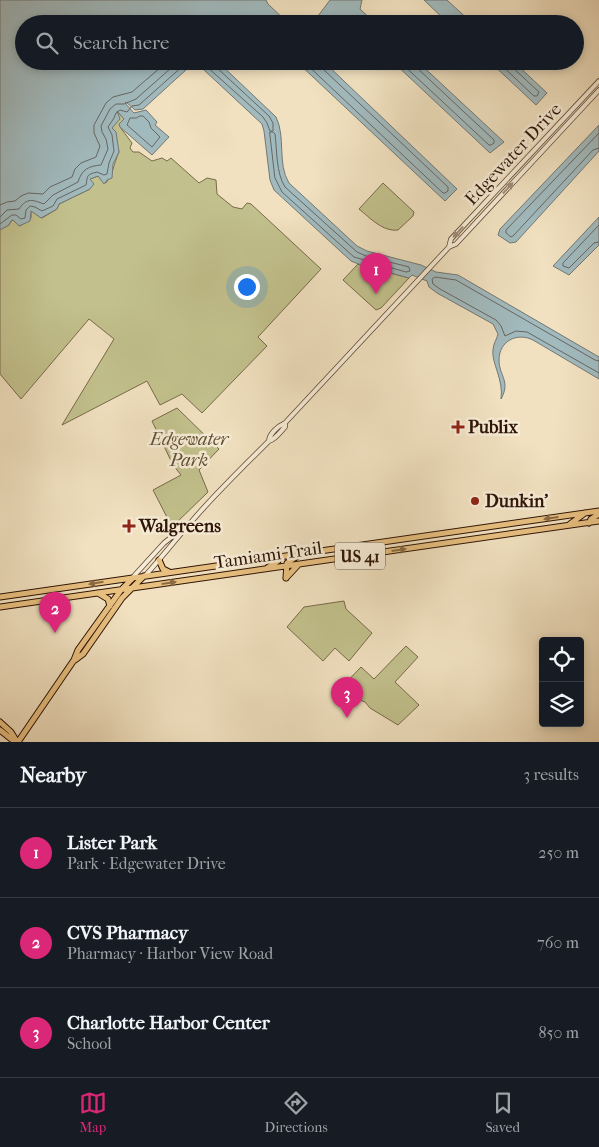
<!DOCTYPE html>
<html lang="en">
<head>
<meta charset="utf-8">
<style>
	:root { --surface:#171b24; --page:#20242c; --text:#f1f3f6; --muted:#9ea1a6; --line:#363941; --accent:#db2777 }
	body { margin:0; font-family:"IM FELL French Canon",serif; background:var(--page); color:var(--text) }
	.controls { position:absolute; right:15px; bottom:15px; display:grid; overflow:hidden; border-radius:5px; box-shadow:0 2px 8px #0003 }
	.controls button { width:45px; height:45px; display:grid; place-items:center; padding:0; border:0; border-bottom:1px solid var(--line); background:var(--surface); color:var(--text); font:25px sans-serif }
	.you { position:absolute; left:246px; top:286px; width:18px; height:18px; margin:-12px; border:4px solid #fff; border-radius:50%; background:#1a73e8; box-shadow:0 0 0 8px #1a73e833 }
	.badge { display:grid; place-items:center; width:32px; height:32px; border-radius:50%; background:var(--accent); color:#fff; font-size:16px; font-weight:700 }
	.pin { position:absolute; translate:-50% -41px; filter:drop-shadow(0 1px 2px #0008) }
	.pin::after { content:''; position:absolute; top:26px; width:18px; height:15px; background:inherit; clip-path:polygon(0 0,100% 0,50% 100%) }
	.list { margin:0; padding:0; list-style:none }
	h2 { display:flex; justify-content:space-between; align-items:center; height:65px; margin:0; padding:0 20px; font-size:21px }
	h2 small { font-size:16px; font-weight:400; color:var(--muted) }
	.list li { display:grid; grid-template-columns:32px 1fr auto; gap:15px; align-items:center; box-sizing:border-box; height:90px; padding:0 20px; border-top:1px solid var(--line) }
	.list b { display:block; font-size:19px; white-space:nowrap }
	.list p { margin:0; font-size:16px; white-space:nowrap; color:var(--muted) }
	.list em { font-size:16px; font-style:normal; color:var(--muted) }
	.icon { flex:none; width:28px; height:28px; fill:none; stroke:currentColor; stroke-width:2; stroke-linecap:round; stroke-linejoin:round }
	.map { position:relative; flex:none; width:599px; height:742px; overflow:hidden }
	.search { position:absolute; background:var(--surface); box-shadow:0 2px 8px #0003; left:15px; right:15px; top:15px; height:55px; display:flex; align-items:center; gap:12px; box-sizing:border-box; padding:0 18px; border-radius:28px; color:var(--muted); font-size:19px }
	.sheet { height:335px; background:var(--surface) }
	nav { display:flex; justify-content:space-around; align-items:center; box-sizing:border-box; height:70px; border-top:1px solid var(--line); background:var(--surface); font-size:14px; color:var(--muted) }
	nav a { display:grid; justify-items:center; gap:2px }
	nav .on { color:var(--accent) }
	.map>svg:first-child { display:block }
	.green { fill:#c2c18d; stroke:#786a4a }
	.water { fill:#a1babe; stroke:#737774 }
	.lines { fill:none; stroke-linecap:round; stroke-linejoin:round }
	.shore { stroke:#676662; stroke-width:1 }
	.minor-casing { stroke:#5e4634; stroke-width:5.5 }
	.major-casing { stroke:#2d1306; stroke-width:7 }
	.minor { stroke:#f6ecd6; stroke-width:4 }
	.major { stroke:#e8c080; stroke-width:5 }
	.oneway { fill:#9c8a78 }
	.oneway2 { fill:#8a6a43 }
	.poi-dot { fill:#8f2418; stroke:#f6ecd6; stroke-width:2 }
	.labels { text-anchor:middle; stroke-width:5; stroke-linejoin:round; paint-order:stroke }
	.shield { fill:#f6ecd6; stroke:#695444; stroke-width:1 }
	.shield-label { font-size:16px; font-weight:bold; fill:#2d1306 }
	.street-label { font-size:18px; fill:#2d1306; stroke:#f6ecd6 }
	.poi-label { font-size:18px; font-weight:bold; fill:#2d1306; stroke:#f6ecd6; text-anchor:start }
	.park-label { font-size:18px; font-style:italic; fill:#615035; stroke:#f6ecd6 }
</style>
</head>
<body>
<div class="map">
<svg width="599" height="742" viewBox="0 0 599 742">
	<rect width="100%" height="100%" fill="#f1e1c0"/>
	<filter id="stains"><feTurbulence type="fractalNoise" baseFrequency=".004" numOctaves="4"/><feColorMatrix values="0 0 0 0 .2 0 0 0 0 .09 0 0 0 0 .02 0 0 0 .5 -.17"/></filter>
	<radialGradient id="worn" r=".72"><stop offset=".6" stop-color="#630" stop-opacity="0"/><stop offset="1" stop-color="#630" stop-opacity=".3"/></radialGradient>
	<path class="green" d="M117 111 124 119 120 127 132 143 130 148 133 152H139L152 161 162 158 167 161 171 158 199 183 207 178 216 180 217 194 233 207 242 209 247 203 251 204 321 269 258 337 267 346 202 413 182 394 160 405 147 381 62 425 114 339 89 319 21 399 0 374V229L9 225 11 221 13 220 20 226 31 218V210L42 218 57 209 59 204 90 189V179L98 176 106 183C114 172 113 165 119 152L112 128Z
		M383 183 414 212 413 216 398 230C383 232 370 218 359 209Z
		M358 264 361 265 409 278 381 308 376 310 343 280Z
		M177 408 219 449 199 470 208 492 172 527 153 490 181 475 173 465 152 421Z
		M344 601 346 609 372 633 349 661 335 648 323 661 287 627 304 607Z
		M406 646 418 657 395 682 419 705 398 725 370 708 365 702 344 694 340 696 337 695V692L361 667 374 679Z"/>
	<path class="water" d="M0 0H266L268 4 289 24H256C251 19 246 20 240 24H24V61H217L276 117C286 137 277 164 289 183L357 246 367 251 421 265 436 272 458 275 599 357V379L533 340C517 332 499 341 499 360 499 376 511 381 501 399 504 380 491 362 493 350 493 344 497 339 498 334L493 324 437 293 429 287 427 281 412 275 409 278 361 265 351 261 274 190 270 180 264 131 262 124 203 69 195 66 187 69 143 109 135 110 126 102 125 103 134 113 146 110 157 122 155 125 169 137 152 155 120 127 119 124 124 119 117 111 120 119 112 128 116 132 119 152 113 164 112 178 107 180 104 184 98 176 90 179 94 184 90 189 59 204 57 209 41 218 31 211 30 221 19 226 13 220 11 221 9 225 0 230Z
		M330 0H362L360 9 376 24H312Z
		M424 0H447L473 24H449Z
		M296 61H323L457 189 445 201Z
		M392 61H417L504 142 490 153Z
		M489 61H513L547 93 536 105Z
		M599 125V151L516 242 510 243 498 235 500 229Z
		M599 217V245L569 275 553 266Z"/>
	<g class="lines">
		<path class="shore" d="M303 61 443 193H445L448 191V187L323 69 319 61
			M399 61 489 145H491L494 143V140L416 67 414 61
			M497 61 534 96H537L539 92 512 67 510 61
			M140 116H143L149 122 151 128 160 137 152 147 127 125 130 118H136Z
			M270 132H273L275 134C277 150 276 173 285 187L357 252 366 256 409 267 410 271 406 272 354 257 282 192 275 178Z
			M599 133 506 230V233L511 237 513 236 593 150 599 148
			M0 205 7 202 15 201 21 196 28 193 43 194 50 187 72 177 75 169 81 163 96 157 100 146 94 133V125L106 103 113 97 132 92 168 61
			M0 217 7 210 19 209C27 197 33 200 44 204L53 195 78 182C82 169 89 166 101 165L108 149 106 139 102 132 101 126 110 109 116 104H124L136 99 179 61
			M0 224 12 215H16L21 219 25 218 26 210 30 206 35 207 42 211 53 206 57 199 86 185C88 175 86 175 97 172L104 175 107 174 109 163 114 151 112 135 108 127 114 118 116 113 120 110 127 112 132 106 139 105 184 65C192 61 198 61 206 66L263 117 267 123 270 131H273V123L269 116 216 67 214 61
			M599 225 563 263V266L569 268 594 243 599 242
			M599 361 595 360 456 280 435 277 432 279 433 284 440 289 496 320 501 326 505 336 516 331 527 332 599 373"/>
		<g class="minor-casing">
			<path id="minor" d="M449 247 451 239 599 81
				M269 441C269 434 278 426 285 423L449 247 456 244 599 90
				M145 576C161 558 176 539 192 521 216 493 243 467 269 441 276 439 280 432 285 427V423
				M133 577 164 543 187 525"/>
		</g>
		<g class="major-casing">
			<path id="major" d="M589 523 591 519 599 514
				M570 524 585 513
				M159 560 163 569 169 572
				M267 568 278 561 280 557
				M286 578 287 563 299 555
				M286 578 298 565
				M98 593 108 599 110 606
				M0 597 599 511
				M44 602 55 608V614
				M0 607 599 521
				M75 660 83 654 122 598 144 576
				M0 722 11 732 17 742
				M0 730 15 742
				M18 742 74 660 78 650 121 590 133 578"/>
		</g>
		<use href="#minor" class="minor"/>
		<use href="#major" class="major"/>
	</g>
	<defs><path id="oneway-solid" d="M-6-.8H1V-3.2L6.5 0L1 3.2V.8H-6Z" transform="scale(1.25)"/></defs>
	<g class="oneway">
		<use href="#oneway-solid" transform="translate(508 188) rotate(-47)"/>
		<use href="#oneway-solid" transform="translate(458 232) rotate(133)"/>
	</g>
	<g class="oneway2">
		<use href="#oneway-solid" transform="translate(551 518) rotate(172)"/>
		<use href="#oneway-solid" transform="translate(399 550) rotate(-8)"/>
		<use href="#oneway-solid" transform="translate(96 583) rotate(171)"/>
		<use href="#oneway-solid" transform="translate(169 583) rotate(-8)"/>
	</g>
	<g class="poi-dot">
		<path d="M455.5 419.5h5v5h5v5h-5v5h-5v-5h-5v-5h5z"/>
		<circle cx="475" cy="501" r="5"/>
		<path d="M126.5 518.5h5v5h5v5h-5v5h-5v-5h-5v-5h5z"/>
	</g>
	<g class="labels">
		<rect class="shield" x="335" y="542.5" width="50" height="27" rx="4"/>
		<g class="shield-label">
			<text x="360" y="562">US 41</text>
		</g>
		<g class="street-label">
			<text transform="translate(513 154) rotate(-47)" y="6">Edgewater Drive</text>
			<text transform="translate(268 555) rotate(-8)" y="6">Tamiami Trail</text>
		</g>
		<g class="poi-label">
			<text x="468" y="433">Publix</text>
			<text x="485" y="507">Dunkin'</text>
			<text x="139" y="532">Walgreens</text>
		</g>
		<g class="park-label">
			<text x="189" y="445">Edgewater<tspan x="189" dy="21">Park</tspan></text>
		</g>
	</g>
	<rect width="100%" height="100%" filter="url(#stains)"/>
	<rect width="100%" height="100%" fill="url(#worn)"/>
</svg>
<div class="controls">
<button><svg class="icon" aria-label="locate" viewBox="0 0 24 24"><circle cx="12" cy="12" r="6"/><path d="M12 2v4M12 18v4M2 12h4M18 12h4"/></svg></button>
<button><svg class="icon" aria-label="layers" viewBox="0 0 24 24"><path d="M12 4l9 5-9 5-9-5zM3 14l9 5 9-5"/></svg></button>
</div>
<div class="you"></div>
<div class="pin badge" style="left:376px;top:294px">1</div>
<div class="pin badge" style="left:55px;top:633px">2</div>
<div class="pin badge" style="left:347px;top:718px">3</div>
<div class="search"><svg class="icon" aria-label="search" viewBox="0 0 24 24"><circle cx="10" cy="10" r="6"/><path d="M15 15l6 6"/></svg>Search here</div>
</div>
<section class="sheet">
<h2>Nearby<small>3 results</small></h2>
<ul class="list">
<li><span class="badge">1</span><div><b>Lister Park</b><p>Park · Edgewater Drive</p></div><em>250 m</em></li>
<li><span class="badge">2</span><div><b>CVS Pharmacy</b><p>Pharmacy · Harbor View Road</p></div><em>760 m</em></li>
<li><span class="badge">3</span><div><b>Charlotte Harbor Center</b><p>School</p></div><em>850 m</em></li>
</ul>
</section>
<nav>
<a class="on"><svg class="icon" aria-label="map" viewBox="0 0 24 24"><path d="M3 6l6-2 6 2 6-2v14l-6 2-6-2-6 2zM9 4v14M15 6v14"/></svg>Map</a>
<a><svg class="icon" aria-label="directions" viewBox="0 0 24 24"><path d="M12 3l9 9-9 9-9-9zM9 14v-3h6M13 9l2 2-2 2"/></svg>Directions</a>
<a><svg class="icon" aria-label="saved" viewBox="0 0 24 24"><path d="M7 4h10v16l-5-4-5 4z"/></svg>Saved</a>
</nav>
</body>
</html>
